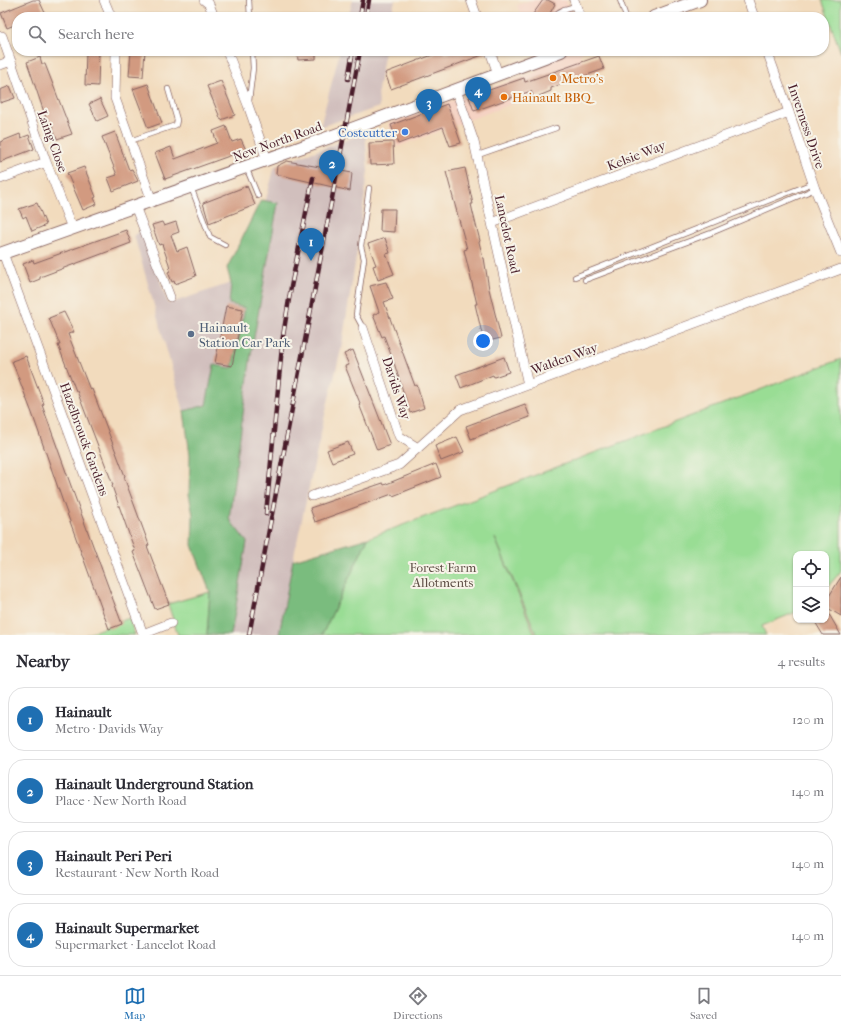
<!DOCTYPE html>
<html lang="en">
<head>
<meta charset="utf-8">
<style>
	:root { --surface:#fff; --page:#f7f7f7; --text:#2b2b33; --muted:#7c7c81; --line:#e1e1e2; --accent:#1f6fb2 }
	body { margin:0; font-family:"IM FELL French Canon",serif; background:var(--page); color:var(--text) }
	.controls { position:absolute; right:12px; bottom:12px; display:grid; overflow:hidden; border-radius:8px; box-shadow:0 1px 3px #0004 }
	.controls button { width:36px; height:36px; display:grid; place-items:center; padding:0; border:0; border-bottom:1px solid var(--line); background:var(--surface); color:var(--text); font:20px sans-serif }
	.you { position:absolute; left:483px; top:341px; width:14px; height:14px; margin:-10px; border:3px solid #fff; border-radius:50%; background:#1a73e8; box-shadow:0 0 0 6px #1a73e833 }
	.badge { display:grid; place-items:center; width:26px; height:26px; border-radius:50%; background:var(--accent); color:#fff; font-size:13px; font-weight:700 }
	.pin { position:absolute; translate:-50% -33px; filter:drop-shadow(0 1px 2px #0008) }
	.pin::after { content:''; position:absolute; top:21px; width:14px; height:12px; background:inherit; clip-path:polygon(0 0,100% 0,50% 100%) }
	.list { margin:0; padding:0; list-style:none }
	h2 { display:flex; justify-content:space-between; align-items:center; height:52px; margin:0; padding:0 16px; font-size:17px }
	h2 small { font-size:13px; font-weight:400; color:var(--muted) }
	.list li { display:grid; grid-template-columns:26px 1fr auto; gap:12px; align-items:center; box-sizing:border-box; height:64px; margin:0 8px 8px; padding:0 8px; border:1px solid var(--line); border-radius:16px }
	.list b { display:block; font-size:15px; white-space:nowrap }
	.list p { margin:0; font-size:13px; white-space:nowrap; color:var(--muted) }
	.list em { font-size:13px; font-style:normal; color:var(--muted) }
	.icon { flex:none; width:22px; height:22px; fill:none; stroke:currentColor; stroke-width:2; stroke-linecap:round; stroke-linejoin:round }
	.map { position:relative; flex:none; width:841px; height:635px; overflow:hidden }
	.search { position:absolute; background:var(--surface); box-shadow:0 1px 3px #0004; left:12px; right:12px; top:12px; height:44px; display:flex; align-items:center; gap:10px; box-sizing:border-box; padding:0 14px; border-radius:16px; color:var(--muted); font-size:15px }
	.sheet { height:340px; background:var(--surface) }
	nav { display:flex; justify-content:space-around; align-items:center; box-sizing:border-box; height:56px; border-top:1px solid var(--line); background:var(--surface); font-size:11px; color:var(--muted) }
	nav a { display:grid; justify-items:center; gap:2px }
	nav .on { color:var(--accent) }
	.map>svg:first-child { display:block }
	.built { fill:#f5d2c3 }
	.industrial { fill:#d1bfbd }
	.green { fill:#99dd94; stroke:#727e60 }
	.forest { fill:#7abc7e; stroke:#626e54 }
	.building { fill:#d29a80 }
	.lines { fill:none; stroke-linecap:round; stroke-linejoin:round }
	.service-casing { stroke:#85615e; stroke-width:6 }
	.minor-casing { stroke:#85615e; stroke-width:10 }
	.tertiary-casing { stroke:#85615e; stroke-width:14 }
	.service { stroke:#fff; stroke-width:4.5 }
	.minor { stroke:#fff; stroke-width:9 }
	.tertiary { stroke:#fff; stroke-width:12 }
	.rail-casing { stroke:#4a1f2b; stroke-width:4.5 }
	.rail { stroke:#f7f3e8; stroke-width:3; stroke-dasharray:9; stroke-linecap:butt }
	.food-dot { fill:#e8710a; stroke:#f7f3e8; stroke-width:1.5 }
	.shop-dot { fill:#3f7fe0; stroke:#f7f3e8; stroke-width:1.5 }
	.service-dot { fill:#5c6f8a; stroke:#f7f3e8; stroke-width:1.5 }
	.labels { text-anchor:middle; stroke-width:4; stroke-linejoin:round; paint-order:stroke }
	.food-label { font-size:13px; fill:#c56008; stroke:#f7f3e8; text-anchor:start }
	.street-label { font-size:13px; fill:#4a1f2b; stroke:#f7f3e8 }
	.shop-label { font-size:13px; fill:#366cbe; stroke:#f7f3e8; text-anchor:end }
	.service-label { font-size:13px; fill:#4e5e75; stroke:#f7f3e8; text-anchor:start }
	.park-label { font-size:13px; fill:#5e4e45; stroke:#f7f3e8 }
</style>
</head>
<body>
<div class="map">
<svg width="841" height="635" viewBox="0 0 841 635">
	<rect width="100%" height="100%" fill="#f7f3e8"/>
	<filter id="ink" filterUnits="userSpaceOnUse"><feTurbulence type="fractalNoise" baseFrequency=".025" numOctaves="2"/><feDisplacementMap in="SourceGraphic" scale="8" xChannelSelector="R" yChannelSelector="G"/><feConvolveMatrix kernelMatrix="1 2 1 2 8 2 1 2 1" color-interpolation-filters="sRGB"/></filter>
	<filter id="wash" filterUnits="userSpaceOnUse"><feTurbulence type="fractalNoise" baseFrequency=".012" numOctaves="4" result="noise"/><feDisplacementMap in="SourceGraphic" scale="16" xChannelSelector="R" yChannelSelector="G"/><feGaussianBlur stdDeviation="0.9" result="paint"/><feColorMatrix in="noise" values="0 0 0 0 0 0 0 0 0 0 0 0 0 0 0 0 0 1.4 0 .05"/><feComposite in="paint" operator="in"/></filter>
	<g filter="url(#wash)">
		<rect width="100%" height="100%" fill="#f2dbbd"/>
		<path class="built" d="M531 0H566L572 17H521L517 5Z
			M533 51H584L580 54 588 75 397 147 388 123 539 71Z"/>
		<path class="industrial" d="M353 0H395L391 17H348Z
			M340 51H385L378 90 379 107 320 127Z
			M365 133 368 171 358 245 341 350 326 410 293 560 368 538 317 621 311 635H206L210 592 192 545 193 515 189 494 190 455 184 411 134 235 143 230 168 304 231 283 238 253 255 240 275 166Z"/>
		<path class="green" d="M822 0H841V53Z
			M841 359V571L826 589V554H796V612L762 626 766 635H537L495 538 535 635H322L368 538 478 497Z
			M210 592 207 635H178L168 604Z
			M129 618 135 635H85Z"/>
		<path class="forest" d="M261 200 278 203 251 354 229 519 247 542 231 635H207L210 592 192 545 193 515 189 494 190 455 184 411 206 405 214 365 232 368 245 308 229 304 231 283 227 268Z
			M368 538 322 635H279L293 560Z"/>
		<g id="blocks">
			<path class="building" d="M33 0H39L45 13 35 17H17V24L7 28 1 13Z
				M543 0H548L555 4 548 17H531Z
				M86 51H99L98 86 85 85Z
				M131 51H145L143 77 129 76Z
				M297 51H316V59L298 60Z
				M434 51H444L445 54 452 51H484L485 54 391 89 385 73 435 54Z
				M599 56 604 69 551 88V91L534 98 531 91 474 111 469 97 524 78 525 82Z
				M40 57 42 64H45L72 134 57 139 51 123 48 124 27 62Z
				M221 81 235 115 221 120 207 86Z
				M148 84 162 123 148 128 133 89Z
				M10 86 15 98 0 103V90Z
				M100 99 108 116 97 121 89 104Z
				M447 104 461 143 450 146 443 127 398 144 391 125Z
				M226 126 232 142 241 139 246 150 165 179 155 153 171 147 175 159 217 143 213 131Z
				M115 132 129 170 132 169 138 181 113 191 108 178 117 175 102 137Z
				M20 134 21 138 29 135 34 149 0 162V142Z
				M393 142 394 164 370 165 369 143Z
				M287 161 352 173 350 191 276 174 277 166Z
				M84 167 96 197 94 198 97 204 83 210 67 173Z
				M465 168 473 204H471L473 213 480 241 479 242 483 258H484L489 289 501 338 484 342 475 304H477L464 250 467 249 446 172Z
				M247 186 255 205 209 223 203 203Z
				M37 203 46 225 32 231 26 216 23 218 19 209Z
				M381 209H395L394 232 380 231Z
				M162 222 164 226 176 222 179 232 171 235 177 251 187 247 196 276 175 284 174 281 172 282 168 272 170 271 169 264 162 244 159 245 152 225Z
				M126 230 131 243 40 277V279L30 283 23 264 33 260 34 263Z
				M385 238 390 253 386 254 394 274 378 280 373 266 376 265 368 244Z
				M386 282 393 299 384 302 415 386 417 385 424 408 410 413 394 363 384 336 382 337 373 315 379 312 370 286Z
				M226 306 243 309 232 366 215 363Z
				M64 312 74 332 68 334 90 390 92 389 125 476 124 477 149 545 147 546 169 604 155 609 133 552 135 551 112 486 113 485 77 391H76L58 345H60L49 318Z
				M353 350 390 445 377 450 359 404 360 403 345 366 349 365 344 354Z
				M26 356 44 404 42 405 75 497 122 624 109 629 64 505 32 413 12 361Z
				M504 357 509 372 494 377 493 375 461 388 456 375Z
				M525 404 530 417 471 439 466 426Z
				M457 437 464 452 441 461 435 446Z
				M348 442 353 454 332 462 327 450Z
				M436 464 441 477 393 496 392 494 315 522 310 508 383 483 384 485Z
				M841 577V616L826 607V601Z
				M826 609 841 635H823L814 620H826Z"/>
		</g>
	</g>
	<g filter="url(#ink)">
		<use href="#blocks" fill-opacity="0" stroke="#85615e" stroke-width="1"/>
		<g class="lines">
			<g class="service-casing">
				<path id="service" d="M249 0 250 17
					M620 0 626 17
					M553 17C559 10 568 8 576 6
					M563 17 564 9
					M249 101 253 68 252 51
					M130 141 176 125 177 120 168 89
					M478 155 556 128
					M246 167 258 196
					M191 187 210 237 225 245
					M575 277 813 183
					M585 280 711 233 815 189
					M363 328 356 315 364 259 361 246 369 188"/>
			</g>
			<g class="minor-casing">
				<path id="minor" d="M104 0 111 17
					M204 0 209 4 214 17
					M471 0 477 17
					M574 0 580 17
					M748 0 754 17
					M2 36 46 162 72 228
					M116 51 115 98 152 201
					M227 51 248 105 267 160
					M490 51 498 74
					M767 51 789 112 815 189 841 253
					M0 65 11 61
					M456 90 474 142 528 385
					M0 179 46 162
					M135 206 170 297
					M492 223 789 112
					M3 253 143 634 146 635
					M363 328 399 436 418 448
					M312 496 399 465 460 410 841 269
					M143 634 171 623"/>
			</g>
			<g class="tertiary-casing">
				<path id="tertiary" d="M654 17 700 0
					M0 254 333 136 561 51"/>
			</g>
			<use href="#service" class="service"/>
			<use href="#minor" class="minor"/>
			<use href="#tertiary" class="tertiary"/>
			<g class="rail-casing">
				<path id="rail" d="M360 17 363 0
					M366 17 369 0
					M348 79 353 51
					M266 514 283 336 291 287 313 178
					M249 635 360 51"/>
			</g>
			<use href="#rail" class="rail"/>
		</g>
	</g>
	<g class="food-dot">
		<circle cx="553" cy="78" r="4"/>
		<circle cx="504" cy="97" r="4"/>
	</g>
	<circle class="shop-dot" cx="405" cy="132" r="4"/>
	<circle class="service-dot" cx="191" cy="334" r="4"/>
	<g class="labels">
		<g class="food-label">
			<text x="561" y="83">Metro's</text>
			<text x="512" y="102">Hainault BBQ</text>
		</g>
		<g class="street-label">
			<text transform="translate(807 126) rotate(71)" y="5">Inverness Drive</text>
			<text transform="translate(53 141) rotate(70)" y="5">Laing Close</text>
			<text transform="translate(277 141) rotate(-20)" y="5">New North Road</text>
			<text transform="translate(636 155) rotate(-21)" y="5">Kelsie Way</text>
			<text transform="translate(508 234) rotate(78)" y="5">Lancelot Road</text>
			<text transform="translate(564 358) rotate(-20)" y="5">Walden Way</text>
			<text transform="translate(397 388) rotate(72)" y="5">Davids Way</text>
			<text transform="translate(85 439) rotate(70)" y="5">Hazelbrouck Gardens</text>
		</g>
		<g class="shop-label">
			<text x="397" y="137">Costcutter</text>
		</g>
		<g class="service-label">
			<text x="199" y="332">Hainault<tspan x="199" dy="15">Station Car Park</tspan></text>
		</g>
		<g class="park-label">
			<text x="443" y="572">Forest Farm<tspan x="443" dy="15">Allotments</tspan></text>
		</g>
	</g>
</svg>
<div class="controls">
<button><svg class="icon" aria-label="locate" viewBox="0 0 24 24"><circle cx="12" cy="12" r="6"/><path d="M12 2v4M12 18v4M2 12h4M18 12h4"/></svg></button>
<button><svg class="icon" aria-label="layers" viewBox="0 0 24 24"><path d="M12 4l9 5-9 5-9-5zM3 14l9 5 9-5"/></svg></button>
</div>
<div class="you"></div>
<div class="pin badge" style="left:311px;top:261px">1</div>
<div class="pin badge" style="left:332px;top:183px">2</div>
<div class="pin badge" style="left:429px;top:122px">3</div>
<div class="pin badge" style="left:478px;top:110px">4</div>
<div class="search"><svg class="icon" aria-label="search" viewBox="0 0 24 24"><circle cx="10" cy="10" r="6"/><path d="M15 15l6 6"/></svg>Search here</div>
</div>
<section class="sheet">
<h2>Nearby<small>4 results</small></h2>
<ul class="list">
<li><span class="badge">1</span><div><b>Hainault</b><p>Metro · Davids Way</p></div><em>120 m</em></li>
<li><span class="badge">2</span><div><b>Hainault Underground Station</b><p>Place · New North Road</p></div><em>140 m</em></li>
<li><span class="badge">3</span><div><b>Hainault Peri Peri</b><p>Restaurant · New North Road</p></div><em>140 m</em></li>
<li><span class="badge">4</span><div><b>Hainault Supermarket</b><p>Supermarket · Lancelot Road</p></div><em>140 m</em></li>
</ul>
</section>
<nav>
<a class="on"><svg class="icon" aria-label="map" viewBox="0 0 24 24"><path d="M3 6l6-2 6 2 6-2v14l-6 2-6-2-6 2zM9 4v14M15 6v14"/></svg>Map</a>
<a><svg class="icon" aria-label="directions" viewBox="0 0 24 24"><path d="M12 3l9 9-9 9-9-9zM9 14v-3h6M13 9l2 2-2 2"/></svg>Directions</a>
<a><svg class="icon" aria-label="saved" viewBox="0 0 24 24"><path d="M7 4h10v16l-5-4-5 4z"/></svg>Saved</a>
</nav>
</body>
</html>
